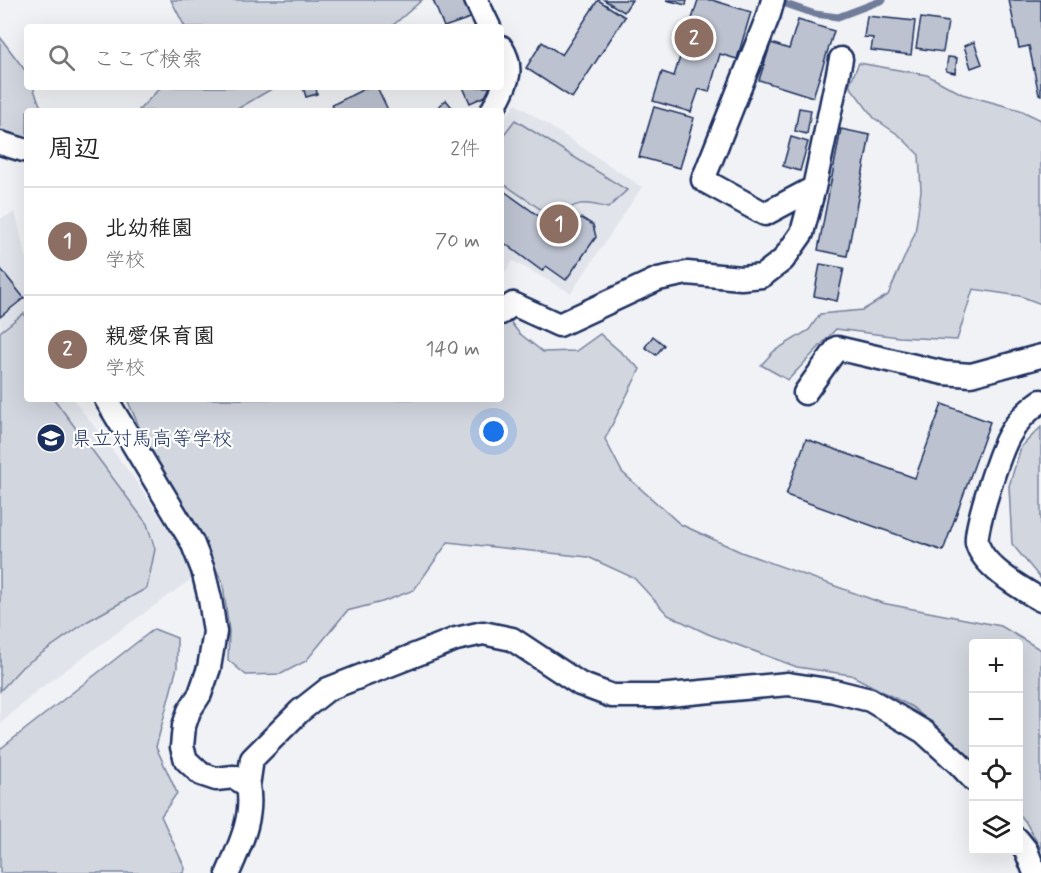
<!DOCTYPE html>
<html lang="ja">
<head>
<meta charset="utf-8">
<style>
	:root { --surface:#fff; --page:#f6f6f6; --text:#222; --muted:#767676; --line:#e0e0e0; --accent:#1b2f5e }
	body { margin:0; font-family:Mynerve,"Klee One",sans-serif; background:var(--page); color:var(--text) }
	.controls { position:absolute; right:18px; bottom:18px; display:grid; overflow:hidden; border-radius:6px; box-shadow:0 6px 24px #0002 }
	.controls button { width:54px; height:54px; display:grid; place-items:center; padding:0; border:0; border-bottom:2px solid var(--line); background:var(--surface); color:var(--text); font:30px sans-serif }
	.you { position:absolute; left:494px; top:432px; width:21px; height:21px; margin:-15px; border:4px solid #fff; border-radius:50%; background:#1a73e8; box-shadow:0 0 0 9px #1a73e833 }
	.badge { display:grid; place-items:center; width:39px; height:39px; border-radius:50%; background:var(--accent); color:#fff; font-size:20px; font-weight:700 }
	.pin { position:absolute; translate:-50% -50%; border:3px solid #fff; box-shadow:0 2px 6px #0006 }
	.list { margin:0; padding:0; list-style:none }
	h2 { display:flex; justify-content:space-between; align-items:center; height:78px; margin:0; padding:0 24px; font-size:26px }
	h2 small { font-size:20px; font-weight:400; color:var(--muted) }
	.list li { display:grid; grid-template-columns:39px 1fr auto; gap:18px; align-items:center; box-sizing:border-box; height:108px; padding:0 24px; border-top:2px solid var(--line) }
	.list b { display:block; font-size:22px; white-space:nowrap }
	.list p { margin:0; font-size:20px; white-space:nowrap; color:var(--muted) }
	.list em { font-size:20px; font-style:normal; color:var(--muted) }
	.icon { flex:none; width:33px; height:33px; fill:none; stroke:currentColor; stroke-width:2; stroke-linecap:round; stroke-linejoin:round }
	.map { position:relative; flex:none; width:1041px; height:873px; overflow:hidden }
	.search { position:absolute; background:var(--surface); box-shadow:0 6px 24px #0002; left:24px; top:24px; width:480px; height:66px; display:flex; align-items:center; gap:15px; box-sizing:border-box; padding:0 21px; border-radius:6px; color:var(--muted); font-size:22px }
	.panel { position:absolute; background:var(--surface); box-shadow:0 6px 24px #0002; left:24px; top:108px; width:480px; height:294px; border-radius:6px }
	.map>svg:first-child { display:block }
	.built { fill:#e1e4ea }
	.green { fill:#d2d6df; stroke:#76829e; stroke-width:1.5 }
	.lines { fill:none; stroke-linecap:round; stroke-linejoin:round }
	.stream { stroke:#707c9a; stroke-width:7 }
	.building { fill:#bcc2d0; stroke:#1b2f5e; stroke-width:1.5 }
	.minor-casing { stroke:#1b2f5e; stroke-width:27 }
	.minor { stroke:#fff; stroke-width:22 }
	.labels { text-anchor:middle; stroke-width:4.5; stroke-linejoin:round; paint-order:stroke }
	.poi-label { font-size:20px; fill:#1b2f5e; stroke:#fff; text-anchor:start }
</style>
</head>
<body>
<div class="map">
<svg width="1041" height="873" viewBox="0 0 1041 873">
	<rect width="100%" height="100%" fill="#f1f2f5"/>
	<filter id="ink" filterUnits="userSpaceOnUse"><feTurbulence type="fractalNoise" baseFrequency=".0167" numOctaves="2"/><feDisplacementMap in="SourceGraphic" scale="12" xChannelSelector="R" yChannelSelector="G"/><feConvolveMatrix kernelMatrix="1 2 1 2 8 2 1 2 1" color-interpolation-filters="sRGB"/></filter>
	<g filter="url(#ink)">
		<path class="built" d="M516 104 642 187 571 293 513 261 501 277V122Z
			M15 212 27 260V399H73L133 477 173 536 194 577 38 690 0 724V219Z"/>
		<path class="green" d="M171 0H422L391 27H185Z
			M0 37 27 73V87H33L42 110 27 111V138L0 134Z
			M859 63 927 75 962 94 1020 110 1041 120V304L1020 296 973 289 957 340 899 337 836 329 788 380 761 365 774 351 809 330 820 314 863 310 888 295 915 233 921 191 919 155 900 136 874 118 849 85Z
			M161 87H275L234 111H138Z
			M515 120 627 190 608 208C582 201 576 201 555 219L501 182V138Z
			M501 310 519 333 543 352 576 351 600 334 640 369 605 439 622 472 680 524 741 552 882 603 1001 626 1041 650V849L1025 821 1019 814 1018 644H974L973 764 954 742 912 707 851 675 797 667 708 634 668 615 634 578 588 557 448 542 414 590 382 602 347 611 306 661 281 674 246 675 228 660 229 631 223 584 204 543 157 468 127 399H501Z
			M24 313 27 323V399H54L147 524 155 549 147 588 88 621 22 667 0 691V332Z
			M1041 427V579L1012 544 1009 486 1021 447Z
			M154 629 177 638V667L156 747 177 793 161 816 185 868 184 873H0V749Z"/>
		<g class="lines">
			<path class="stream" d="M777 1 815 14 838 17 883 0"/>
		</g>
		<path class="building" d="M433 0H470L476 16 444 27Z
			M598 0 625 17 572 98 526 68 542 42 562 55Z
			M604 0H632L624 12Z
			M666 0H687L686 5Z
			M698 0H712L751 12 737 59 720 54 709 92 699 89 691 112 653 101 662 72 674 76Z
			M1009 0H1041V95H1039L1029 46 1019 48Z
			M867 16 915 21 911 55 871 50 873 38 864 37Z
			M921 18 948 22 943 52 916 48Z
			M798 20 834 31 813 97 759 80 771 43 789 49Z
			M974 42 982 64 971 68 964 46Z
			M948 57 957 58 955 73 946 71Z
			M303 87H316L317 94 306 97Z
			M368 87H377L388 110 335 111 332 105Z
			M463 87H492L495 92 470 103Z
			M446 100 455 111H433Z
			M654 107 694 118 680 168 639 157Z
			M799 108 811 110 807 134 795 131Z
			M841 129 870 135 847 256 818 250Z
			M791 137 808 142 800 171 783 166Z
			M501 189 564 234 576 220 582 218 593 225 596 237 566 280 546 266 542 271 504 243 501 247Z
			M820 264 844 268 837 301 814 296Z
			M0 268 24 298 0 317Z
			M653 336 664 345 656 355 645 347Z
			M942 404 990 422 943 551 786 495 806 439 915 478Z"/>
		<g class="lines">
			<g class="minor-casing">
				<path id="minor" d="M476 0 489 27
					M773 0 769 14 703 180 765 214 814 188
					M492 111C504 87 517 72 501 47
					M0 143 27 151
					M501 313 513 304 559 325 658 279 687 273 741 278 762 276 783 260 802 233 814 188 841 59
					M805 393 837 348 944 373 971 375 1041 356
					M106 399 192 542 203 570 210 599 215 632 209 668 200 694 189 711 184 726 182 747 186 760 201 774 216 779 234 777 248 786C254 817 240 845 228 873
					M1041 401C1028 410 1018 420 1010 434 1001 448 974 528 977 543 983 567 1021 588 1041 600
					M248 786 252 759 300 711 328 689 456 639 483 633 512 639 580 684 612 696H658L788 684 834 691 870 700 924 732 958 763 974 780
					M1018 840 1026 850 1035 873"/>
			</g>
			<use href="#minor" class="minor"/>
		</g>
	</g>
	<defs>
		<g id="school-disc" transform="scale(1.5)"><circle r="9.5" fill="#1b2f5e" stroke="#fff"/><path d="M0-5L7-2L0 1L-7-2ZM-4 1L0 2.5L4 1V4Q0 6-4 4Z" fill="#fff"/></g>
	</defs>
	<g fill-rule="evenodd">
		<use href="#school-disc" x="51" y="438"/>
	</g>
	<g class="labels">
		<g class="poi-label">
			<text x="72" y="445">県立対馬高等学校</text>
		</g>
	</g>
</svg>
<div class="controls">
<button>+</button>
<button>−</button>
<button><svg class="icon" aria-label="locate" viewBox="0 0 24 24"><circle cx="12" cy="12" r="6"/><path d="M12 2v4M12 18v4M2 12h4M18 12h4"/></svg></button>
<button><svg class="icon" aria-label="layers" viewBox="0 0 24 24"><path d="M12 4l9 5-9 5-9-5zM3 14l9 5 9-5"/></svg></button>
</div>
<div class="you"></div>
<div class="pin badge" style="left:559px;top:224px;background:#8d6e63">1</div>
<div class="pin badge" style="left:694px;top:38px;background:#8d6e63">2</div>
<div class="search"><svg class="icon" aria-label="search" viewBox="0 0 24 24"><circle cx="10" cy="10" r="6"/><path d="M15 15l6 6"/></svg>ここで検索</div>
<section class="panel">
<h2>周辺<small>2件</small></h2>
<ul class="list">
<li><span class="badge" style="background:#8d6e63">1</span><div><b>北幼稚園</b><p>学校</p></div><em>70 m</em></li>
<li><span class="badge" style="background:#8d6e63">2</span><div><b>親愛保育園</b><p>学校</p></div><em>140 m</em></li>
</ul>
</section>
</div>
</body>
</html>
